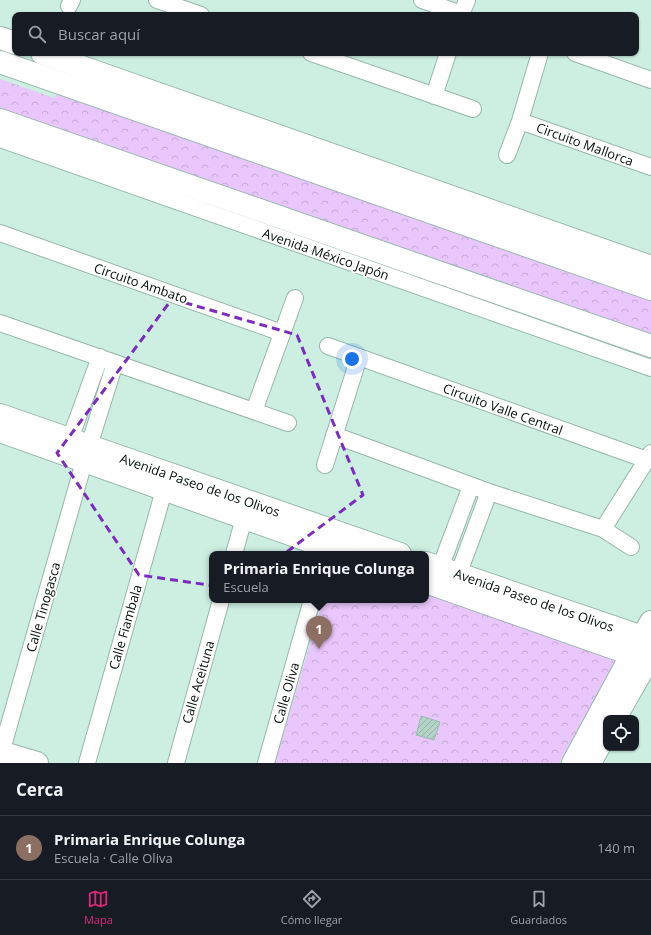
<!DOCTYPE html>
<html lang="es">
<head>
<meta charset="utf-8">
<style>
	:root { --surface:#171b24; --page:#242831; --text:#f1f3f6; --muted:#9ea1a6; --line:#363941; --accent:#db2777 }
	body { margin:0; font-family:"Open Sans",sans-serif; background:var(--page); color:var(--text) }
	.controls { position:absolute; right:12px; bottom:12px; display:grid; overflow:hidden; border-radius:8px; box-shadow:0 1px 3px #0004 }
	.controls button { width:36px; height:36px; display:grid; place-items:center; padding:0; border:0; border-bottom:1px solid var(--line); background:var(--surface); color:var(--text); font:20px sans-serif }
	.you { position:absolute; left:352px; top:359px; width:14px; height:14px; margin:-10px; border:3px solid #fff; border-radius:50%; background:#1a73e8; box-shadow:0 0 0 6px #1a73e833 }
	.badge { display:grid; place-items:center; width:26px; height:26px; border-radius:50%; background:var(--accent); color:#fff; font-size:13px; font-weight:700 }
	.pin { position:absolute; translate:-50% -33px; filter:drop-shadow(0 1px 2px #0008) }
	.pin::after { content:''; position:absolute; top:21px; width:14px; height:12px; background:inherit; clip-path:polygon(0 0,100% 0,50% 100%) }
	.popup { position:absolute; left:209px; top:551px; width:220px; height:52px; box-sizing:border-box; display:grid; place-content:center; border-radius:8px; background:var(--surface); filter:drop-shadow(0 1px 3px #0005); font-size:13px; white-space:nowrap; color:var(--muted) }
	.popup b { font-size:15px; color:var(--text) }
	.popup::after { content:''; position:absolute; left:50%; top:100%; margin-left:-8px; border:8px solid transparent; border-top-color:var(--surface) }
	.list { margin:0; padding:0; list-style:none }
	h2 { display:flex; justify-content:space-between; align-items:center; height:52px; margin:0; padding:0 16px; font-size:17px }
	h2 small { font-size:13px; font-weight:400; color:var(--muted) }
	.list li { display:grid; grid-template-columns:26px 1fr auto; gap:12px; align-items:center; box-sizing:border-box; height:64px; padding:0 16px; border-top:1px solid var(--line) }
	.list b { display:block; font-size:15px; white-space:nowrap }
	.list p { margin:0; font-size:13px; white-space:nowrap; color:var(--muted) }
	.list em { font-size:13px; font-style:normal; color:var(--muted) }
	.icon { flex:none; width:22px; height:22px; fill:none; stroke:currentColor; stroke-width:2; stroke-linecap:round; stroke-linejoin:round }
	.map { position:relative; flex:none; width:651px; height:763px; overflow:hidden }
	.search { position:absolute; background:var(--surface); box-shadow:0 1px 3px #0004; left:12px; right:12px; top:12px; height:44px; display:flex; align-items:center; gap:10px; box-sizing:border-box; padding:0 14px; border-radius:8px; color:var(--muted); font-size:15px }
	.sheet { height:116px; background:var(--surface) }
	nav { display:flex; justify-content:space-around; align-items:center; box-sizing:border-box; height:56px; border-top:1px solid var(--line); background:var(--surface); font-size:11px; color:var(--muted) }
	nav a { display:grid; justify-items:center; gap:2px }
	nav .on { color:var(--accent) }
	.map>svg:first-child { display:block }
	.park { fill:url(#park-crowns) }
	.building { fill:url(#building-hatch); stroke:#9abbae }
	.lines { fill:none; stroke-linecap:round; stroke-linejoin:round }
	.street-casing { stroke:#97b7ab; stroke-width:18 }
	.secondary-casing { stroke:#97b7ab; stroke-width:24 }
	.street { stroke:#fff; stroke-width:16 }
	.secondary { stroke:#fff; stroke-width:22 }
	.marked { fill:none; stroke:#7b2cbf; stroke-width:3; stroke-dasharray:8 5; stroke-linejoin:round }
	.labels { text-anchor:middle; stroke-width:3.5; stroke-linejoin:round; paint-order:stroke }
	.street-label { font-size:13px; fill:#05100c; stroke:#fff }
</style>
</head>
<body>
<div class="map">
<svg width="651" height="763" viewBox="0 0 651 763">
	<defs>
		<pattern id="park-crowns" width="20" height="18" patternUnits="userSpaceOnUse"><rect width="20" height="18" fill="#e9c6fb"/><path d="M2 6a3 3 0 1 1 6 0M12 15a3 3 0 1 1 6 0" fill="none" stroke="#c6a9d6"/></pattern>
		<pattern id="building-hatch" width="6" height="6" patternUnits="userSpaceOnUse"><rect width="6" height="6" fill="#b2d3c6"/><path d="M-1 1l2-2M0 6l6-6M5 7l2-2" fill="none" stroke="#98b4a9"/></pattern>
	</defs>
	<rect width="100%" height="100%" fill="#cdefe2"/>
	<path class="park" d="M0 79 54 98 59 92 651 299V336L0 112Z
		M426 594 617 659 559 763H275L323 600H426Z"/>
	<path class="building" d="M421 716 440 722 434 740 416 735Z"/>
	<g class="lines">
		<g class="street-casing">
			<path id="street" d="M157 0 201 15
				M422 0 461 14
				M69 6 72 0
				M461 15 467 0
				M311 53 473 109
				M575 53 651 80
				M434 96 448 53
				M520 121 651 167
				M0 139 651 368
				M507 155 520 121 540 53
				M0 233 282 333
				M0 323 288 423
				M328 346 647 460
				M254 411 295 298
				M334 435 489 492 603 529 631 547
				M70 439 100 357
				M89 446 115 363
				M325 465 359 357
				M603 529 651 453
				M234 554 244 518
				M440 568 471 486
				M458 575 489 492
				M1 753 84 462
				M87 763 164 490
				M176 763 221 600
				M266 763 312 600"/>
		</g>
		<g class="secondary-casing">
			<path id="secondary" d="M0 38 15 43
				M42 53 651 267
				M0 62 651 289
				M0 120 651 346
				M0 415 400 554
				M0 431 346 554
				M426 563 651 640
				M426 582 648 660
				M615 718 651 655
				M0 752 37 763
				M573 763 632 654 651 622
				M590 763 606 734"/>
		</g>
		<use href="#street" class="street"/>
		<use href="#secondary" class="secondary"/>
	</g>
	<path class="marked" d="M172 299 297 335 363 495 237 589 139 575 57 453Z"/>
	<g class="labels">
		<g class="street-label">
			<text transform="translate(585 144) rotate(20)" y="5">Circuito Mallorca</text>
			<text transform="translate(326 254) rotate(19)" y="5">Avenida México Japón</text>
			<text transform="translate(141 283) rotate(19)" y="5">Circuito Ambato</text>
			<text transform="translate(503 409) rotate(20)" y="5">Circuito Valle Central</text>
			<text transform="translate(200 485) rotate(19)" y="5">Avenida Paseo de los Olivos</text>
			<text transform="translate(534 600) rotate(19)" y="5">Avenida Paseo de los Olivos</text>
			<text transform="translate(43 607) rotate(-74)" y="5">Calle Tinogasca</text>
			<text transform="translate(125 627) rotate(-74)" y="5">Calle Fiambala</text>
			<text transform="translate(198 682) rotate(-74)" y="5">Calle Aceituna</text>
			<text transform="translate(286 693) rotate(-74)" y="5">Calle Oliva</text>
		</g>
	</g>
</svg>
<div class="controls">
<button><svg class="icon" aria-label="locate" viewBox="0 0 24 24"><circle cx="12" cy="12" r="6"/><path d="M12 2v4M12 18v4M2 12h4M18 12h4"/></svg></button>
</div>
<div class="you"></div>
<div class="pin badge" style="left:319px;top:649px;background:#8d6e63">1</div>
<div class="popup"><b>Primaria Enrique Colunga</b>Escuela</div>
<div class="search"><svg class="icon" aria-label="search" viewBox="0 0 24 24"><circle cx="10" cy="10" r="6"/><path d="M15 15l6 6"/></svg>Buscar aquí</div>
</div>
<section class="sheet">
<h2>Cerca<small></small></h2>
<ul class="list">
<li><span class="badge" style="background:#8d6e63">1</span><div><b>Primaria Enrique Colunga</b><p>Escuela · Calle Oliva</p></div><em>140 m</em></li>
</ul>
</section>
<nav>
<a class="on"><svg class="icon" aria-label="map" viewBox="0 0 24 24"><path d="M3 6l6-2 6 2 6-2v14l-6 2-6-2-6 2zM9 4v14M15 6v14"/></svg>Mapa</a>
<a><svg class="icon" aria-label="directions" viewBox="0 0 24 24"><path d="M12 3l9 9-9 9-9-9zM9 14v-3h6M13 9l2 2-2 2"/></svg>Cómo llegar</a>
<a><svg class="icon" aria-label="saved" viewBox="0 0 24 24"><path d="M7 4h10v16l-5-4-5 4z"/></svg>Guardados</a>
</nav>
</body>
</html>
